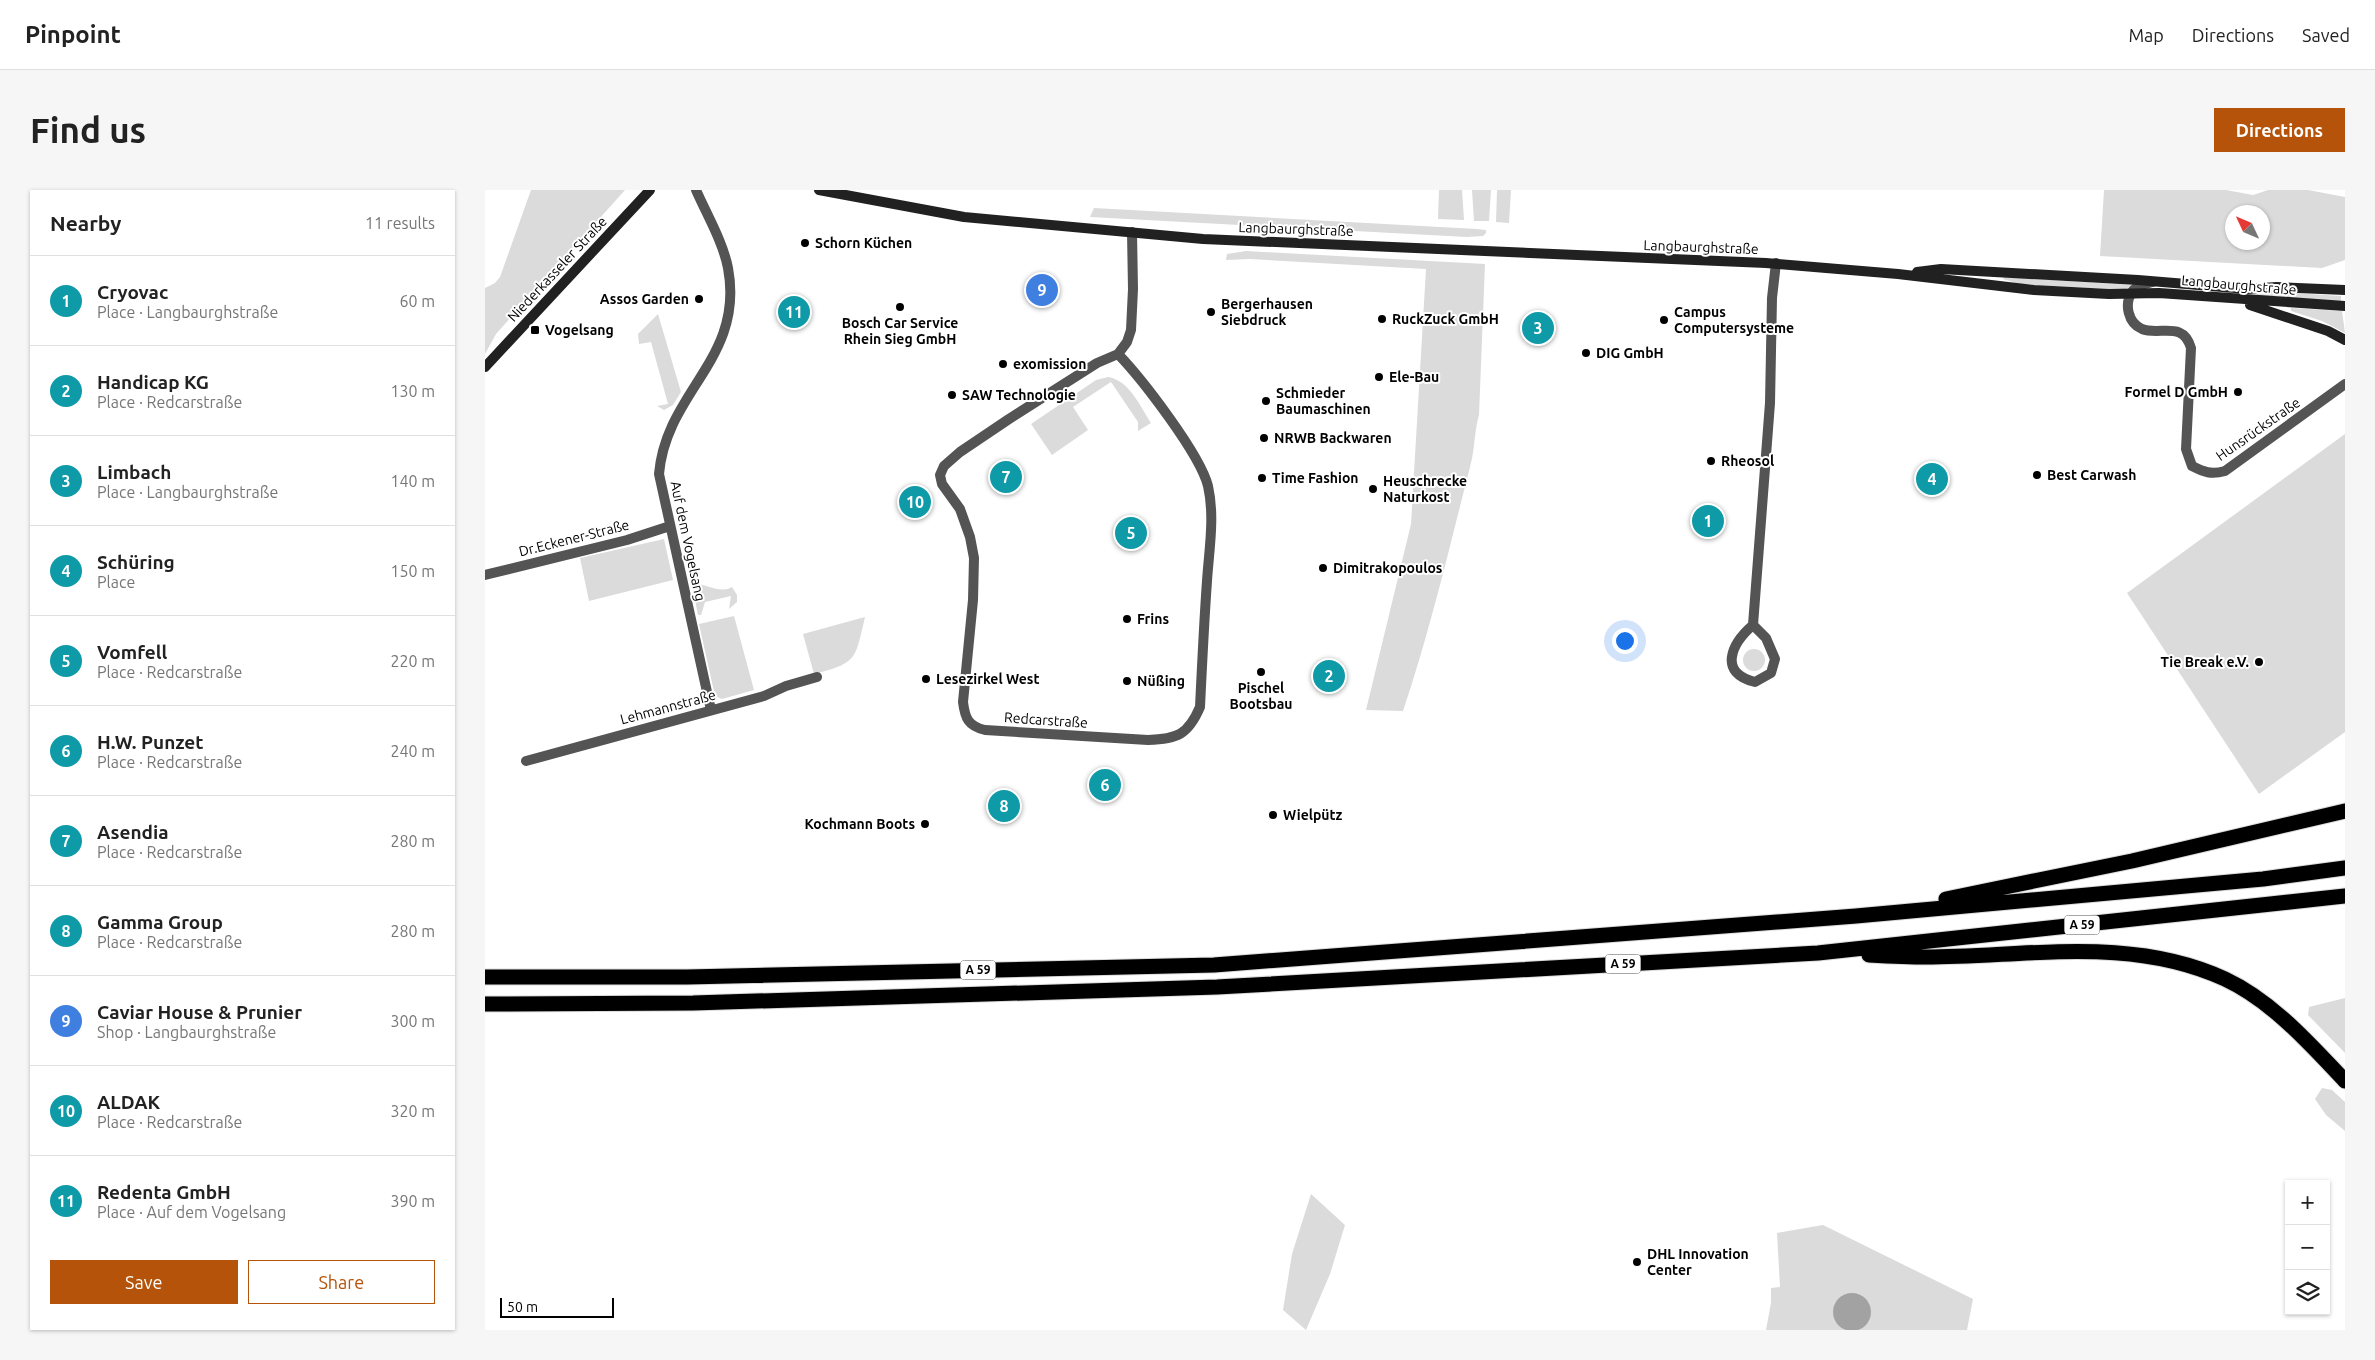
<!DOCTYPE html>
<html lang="en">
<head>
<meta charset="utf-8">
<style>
	:root { --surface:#fff; --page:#f6f6f6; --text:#222; --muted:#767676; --line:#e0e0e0; --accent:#b45309 }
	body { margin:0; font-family:Ubuntu,sans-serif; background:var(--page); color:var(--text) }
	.controls { position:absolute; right:15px; bottom:15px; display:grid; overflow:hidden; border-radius:0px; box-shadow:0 1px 4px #0004 }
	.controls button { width:45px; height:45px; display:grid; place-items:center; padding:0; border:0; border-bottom:1px solid var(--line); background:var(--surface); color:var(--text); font:25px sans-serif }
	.compass { position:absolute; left:1740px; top:15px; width:45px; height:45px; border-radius:50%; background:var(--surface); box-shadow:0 1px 4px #0004; rotate:314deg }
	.scale { position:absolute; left:15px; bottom:12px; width:114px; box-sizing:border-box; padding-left:5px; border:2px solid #000; border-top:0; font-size:14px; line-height:18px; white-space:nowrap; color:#000; -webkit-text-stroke:4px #fff; paint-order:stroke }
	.you { position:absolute; left:1139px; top:450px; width:18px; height:18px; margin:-12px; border:4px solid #fff; border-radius:50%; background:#1a73e8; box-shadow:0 0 0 8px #1a73e833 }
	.badge { display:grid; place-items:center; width:32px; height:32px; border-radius:50%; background:var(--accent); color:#fff; font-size:16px; font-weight:700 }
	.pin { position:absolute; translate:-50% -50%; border:2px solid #fff; box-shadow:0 1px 5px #0006 }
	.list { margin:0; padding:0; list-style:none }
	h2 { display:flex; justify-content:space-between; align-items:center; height:65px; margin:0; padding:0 20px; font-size:21px }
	h2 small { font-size:16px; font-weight:400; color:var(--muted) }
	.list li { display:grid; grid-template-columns:32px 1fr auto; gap:15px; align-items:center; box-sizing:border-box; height:90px; padding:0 20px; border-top:1px solid var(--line) }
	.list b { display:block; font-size:19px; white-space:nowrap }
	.list p { margin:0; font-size:16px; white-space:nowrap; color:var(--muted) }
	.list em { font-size:16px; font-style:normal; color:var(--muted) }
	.actions { display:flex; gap:10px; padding:15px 20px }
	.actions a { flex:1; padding:11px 0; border:1px solid var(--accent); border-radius:0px; text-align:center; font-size:18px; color:var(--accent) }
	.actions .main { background:var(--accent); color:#fff }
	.icon { flex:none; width:28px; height:28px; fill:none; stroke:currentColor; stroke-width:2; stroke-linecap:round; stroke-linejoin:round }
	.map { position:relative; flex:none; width:1860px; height:1140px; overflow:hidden; border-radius:0px }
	header { display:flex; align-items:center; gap:30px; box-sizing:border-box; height:70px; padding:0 25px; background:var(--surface); border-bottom:1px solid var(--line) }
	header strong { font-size:24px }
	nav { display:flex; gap:28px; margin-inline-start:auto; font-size:18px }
	.intro { display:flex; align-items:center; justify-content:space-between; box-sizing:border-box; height:120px; padding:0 30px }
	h1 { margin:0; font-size:35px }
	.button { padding:12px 22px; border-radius:0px; background:var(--accent); color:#fff; font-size:18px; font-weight:700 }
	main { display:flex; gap:30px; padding:0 30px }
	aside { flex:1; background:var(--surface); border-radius:0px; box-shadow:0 1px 4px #0004 }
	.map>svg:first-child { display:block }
	.green { fill:#dbdbdb; fill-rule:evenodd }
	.water { fill:#a2a2a2 }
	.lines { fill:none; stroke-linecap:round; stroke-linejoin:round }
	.highway-casing { stroke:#dbdbdb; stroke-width:17 }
	.street { stroke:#545454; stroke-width:10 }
	.secondary { stroke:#212121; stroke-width:10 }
	.highway { stroke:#000; stroke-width:15 }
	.poi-dot { fill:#000; stroke:#fff; stroke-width:2 }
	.labels { text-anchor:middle; stroke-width:4; stroke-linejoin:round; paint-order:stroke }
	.shield { fill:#fff; stroke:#4c4c4c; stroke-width:1 }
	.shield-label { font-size:12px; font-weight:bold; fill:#000 }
	.street-label { font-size:14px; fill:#000; stroke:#fff }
	.poi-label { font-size:14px; font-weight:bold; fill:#000; stroke:#fff; text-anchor:start }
</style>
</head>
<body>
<header>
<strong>Pinpoint</strong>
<nav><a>Map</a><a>Directions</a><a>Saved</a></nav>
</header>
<div class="intro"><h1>Find us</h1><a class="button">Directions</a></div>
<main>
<aside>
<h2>Nearby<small>11 results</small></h2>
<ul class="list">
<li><span class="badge" style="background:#0f9aa8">1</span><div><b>Cryovac</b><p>Place · Langbaurghstraße</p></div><em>60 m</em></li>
<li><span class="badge" style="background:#0f9aa8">2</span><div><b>Handicap KG</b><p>Place · Redcarstraße</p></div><em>130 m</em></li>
<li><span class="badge" style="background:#0f9aa8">3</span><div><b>Limbach</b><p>Place · Langbaurghstraße</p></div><em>140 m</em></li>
<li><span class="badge" style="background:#0f9aa8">4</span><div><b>Schüring</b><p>Place</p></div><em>150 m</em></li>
<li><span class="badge" style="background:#0f9aa8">5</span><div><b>Vomfell</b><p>Place · Redcarstraße</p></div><em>220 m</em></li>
<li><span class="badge" style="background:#0f9aa8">6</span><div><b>H.W. Punzet</b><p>Place · Redcarstraße</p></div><em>240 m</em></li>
<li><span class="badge" style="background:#0f9aa8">7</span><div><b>Asendia</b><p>Place · Redcarstraße</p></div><em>280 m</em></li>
<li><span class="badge" style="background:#0f9aa8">8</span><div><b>Gamma Group</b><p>Place · Redcarstraße</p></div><em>280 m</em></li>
<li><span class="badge" style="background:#3f7fe0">9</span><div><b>Caviar House &amp; Prunier</b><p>Shop · Langbaurghstraße</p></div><em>300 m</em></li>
<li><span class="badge" style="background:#0f9aa8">10</span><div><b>ALDAK</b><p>Place · Redcarstraße</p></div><em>320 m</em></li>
<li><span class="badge" style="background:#0f9aa8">11</span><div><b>Redenta GmbH</b><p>Place · Auf dem Vogelsang</p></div><em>390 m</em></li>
</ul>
<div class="actions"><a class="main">Save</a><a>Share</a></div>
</aside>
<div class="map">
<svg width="1860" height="1140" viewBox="0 0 1860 1140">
	<rect width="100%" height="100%" fill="#fff"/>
	<path class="green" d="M46 0H140L11 144 0 164V98L10 93 15 87Z
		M954 0H977L979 30 953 29Z
		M987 0H1006L1004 31H989Z
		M1012 0H1026L1024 33 1011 32Z
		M1619 0H1741L1768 5 1783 0H1823L1860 7V70L1837 78 1615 66ZM1748 22H1778V52H1748Z
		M609 18 992 39 1001 40V43L998 46 982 47 605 27Z
		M761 61 1000 74 994 225C989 242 990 260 985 277 964 359 945 441 918 521L881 520 926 334 941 79 765 69 741 70 742 64Z
		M1519 87 1648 95 1639 100 1534 94 1518 89Z
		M1791 102 1856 106V112L1769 105Z
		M1806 118 1857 121 1860 143 1837 131 1806 121Z
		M173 124 196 202 188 215 179 220 172 216 183 214 166 152 154 154 153 144Z
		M623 187C644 190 655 216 666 233L653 241V232L626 192 588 217 603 240 567 265 546 234 611 190Z
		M1860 244V542L1774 604 1642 403Z
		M179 349 188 390 104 411 95 368Z
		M206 391C217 394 237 404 247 397L252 405V412L244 419 246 406 220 412 216 425H213Z
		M249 426 269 500 237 509 230 506 214 434Z
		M380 427C370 469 373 473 329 484L318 444Z
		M1258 470a11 11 0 1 1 22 0a11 11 0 1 1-22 0Z
		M1860 808V863L1823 825 1824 817Z
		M1837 898 1847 900 1860 912V941L1841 925 1830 909Z
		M826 1004 860 1035 845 1084 821 1140 798 1120 807 1064Z
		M1338 1035 1488 1109 1482 1140H1281L1286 1113V1098L1295 1097 1292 1043Z"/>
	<path class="water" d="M1348 1122a19 19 0 1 1 38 0a19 19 0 1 1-38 0Z"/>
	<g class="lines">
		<g class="highway-casing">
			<path id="highway" d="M1461 709 1647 671 1860 621
				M1384 765C1403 766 1422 767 1441 767 1541 767 1645 745 1740 789 1787 811 1824 853 1860 891
				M0 787H202L729 775 1371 726 1778 689 1860 678
				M0 814 208 813 732 797 1333 763 1860 706"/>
		</g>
		<path class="street" d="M211 0C222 25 238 52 243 78 260 169 181 201 174 284L226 520
			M1668 92C1660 94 1652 95 1647 102 1639 114 1643 133 1657 139 1675 146 1698 130 1706 158L1701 259 1707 276C1719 282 1726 285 1740 281L1860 194
			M633 164C657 189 715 264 723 296 730 327 724 360 722 391 719 433 717 475 715 517 703 545 692 549 663 550L500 540C483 536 480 528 478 512L488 410 489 368 485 347 475 319 457 294 455 285 459 276 475 262 524 229 612 173 633 164 642 152 646 140 648 99 647 42
			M0 385 142 350 185 336
			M1268 435 1281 448 1290 469 1286 483 1270 492C1233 483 1246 454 1268 435L1285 213 1287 108 1291 73
			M41 571 279 506 301 496 332 487"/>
		<path class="secondary" d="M334 0 479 27 718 49 1281 73 1413 84 1549 100 1624 104 1674 103 1860 116
			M1432 82 1456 79 1653 90 1762 99 1792 97 1860 100
			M1765 115 1843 141 1860 150
			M0 177 165 0"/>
		<use href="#highway" class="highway"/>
	</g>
	<g class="poi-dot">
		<circle cx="320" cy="53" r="5"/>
		<circle cx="214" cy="109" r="5"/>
		<circle cx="415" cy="117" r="5"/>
		<circle cx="726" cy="122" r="5"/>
		<circle cx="897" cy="129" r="5"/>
		<circle cx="1179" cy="130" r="5"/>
		<rect x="45" y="135" width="10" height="10" rx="2.5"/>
		<circle cx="1101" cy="163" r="5"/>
		<circle cx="518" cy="174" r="5"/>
		<circle cx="894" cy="187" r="5"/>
		<circle cx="1753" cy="202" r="5"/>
		<circle cx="467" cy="205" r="5"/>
		<circle cx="781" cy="211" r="5"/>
		<circle cx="779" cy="248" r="5"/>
		<circle cx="1226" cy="271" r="5"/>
		<circle cx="1552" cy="285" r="5"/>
		<circle cx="777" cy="288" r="5"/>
		<circle cx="888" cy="299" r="5"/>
		<circle cx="838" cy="378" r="5"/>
		<circle cx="642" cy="429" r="5"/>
		<circle cx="1774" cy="472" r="5"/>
		<circle cx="776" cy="482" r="5"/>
		<circle cx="441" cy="489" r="5"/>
		<circle cx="642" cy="491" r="5"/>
		<circle cx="788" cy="625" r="5"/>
		<circle cx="440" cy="634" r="5"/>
		<circle cx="1152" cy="1072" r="5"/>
	</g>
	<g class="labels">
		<g class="shield">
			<rect x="1579.5" y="725.5" width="35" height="19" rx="4"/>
			<rect x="1120.5" y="764.5" width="35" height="19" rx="4"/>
			<rect x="475.5" y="770.5" width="35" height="19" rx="4"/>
		</g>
		<g class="shield-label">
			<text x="1597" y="739">A 59</text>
			<text x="1138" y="778">A 59</text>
			<text x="493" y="784">A 59</text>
		</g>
		<g class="street-label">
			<text transform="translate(811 39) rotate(2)" y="5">Langbaurghstraße</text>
			<text transform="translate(1216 57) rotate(2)" y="5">Langbaurghstraße</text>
			<text transform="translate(72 79) rotate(-47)" y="5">Niederkasseler Straße</text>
			<text transform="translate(1754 95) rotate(5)" y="5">Langbaurghstraße</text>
			<text transform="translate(1773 239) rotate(-35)" y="5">Hunsrückstraße</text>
			<text transform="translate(89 348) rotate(-14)" y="5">Dr.Eckener-Straße</text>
			<text transform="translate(203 351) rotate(78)" y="5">Auf dem Vogelsang</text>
			<text transform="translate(183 517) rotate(-15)" y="5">Lehmannstraße</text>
			<text transform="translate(561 530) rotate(4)" y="5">Redcarstraße</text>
		</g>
		<g class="poi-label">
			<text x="330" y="58">Schorn Küchen</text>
			<text x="204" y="114" text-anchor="end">Assos Garden</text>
			<text x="736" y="119">Bergerhausen<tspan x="736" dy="16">Siebdruck</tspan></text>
			<text x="1189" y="127">Campus<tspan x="1189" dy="16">Computersysteme</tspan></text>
			<text x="907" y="134">RuckZuck GmbH</text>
			<text x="415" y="138" text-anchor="middle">Bosch Car Service<tspan x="415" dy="16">Rhein Sieg GmbH</tspan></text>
			<text x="60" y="145">Vogelsang</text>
			<text x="1111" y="168">DIG GmbH</text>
			<text x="528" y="179">exomission</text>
			<text x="904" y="192">Ele-Bau</text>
			<text x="1743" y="207" text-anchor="end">Formel D GmbH</text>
			<text x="791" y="208">Schmieder<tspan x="791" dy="16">Baumaschinen</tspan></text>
			<text x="477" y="210">SAW Technologie</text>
			<text x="789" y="253">NRWB Backwaren</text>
			<text x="1236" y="276">Rheosol</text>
			<text x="1562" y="290">Best Carwash</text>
			<text x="787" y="293">Time Fashion</text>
			<text x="898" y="296">Heuschrecke<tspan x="898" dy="16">Naturkost</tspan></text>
			<text x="848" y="383">Dimitrakopoulos</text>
			<text x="652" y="434">Frins</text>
			<text x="1764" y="477" text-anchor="end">Tie Break e.V.</text>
			<text x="451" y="494">Lesezirkel West</text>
			<text x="652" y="496">Nüßing</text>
			<text x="776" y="503" text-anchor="middle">Pischel<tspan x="776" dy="16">Bootsbau</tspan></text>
			<text x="798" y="630">Wielpütz</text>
			<text x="430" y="639" text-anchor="end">Kochmann Boots</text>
			<text x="1162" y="1069">DHL Innovation<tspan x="1162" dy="16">Center</tspan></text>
		</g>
	</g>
</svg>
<div class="controls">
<button>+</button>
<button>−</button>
<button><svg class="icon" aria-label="layers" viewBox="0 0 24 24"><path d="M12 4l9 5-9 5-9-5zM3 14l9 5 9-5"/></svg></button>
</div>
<svg class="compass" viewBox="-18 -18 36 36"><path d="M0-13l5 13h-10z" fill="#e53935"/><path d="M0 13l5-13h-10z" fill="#767676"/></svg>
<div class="scale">50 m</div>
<div class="you"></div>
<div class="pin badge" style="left:1223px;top:331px;background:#0f9aa8">1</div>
<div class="pin badge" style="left:844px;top:486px;background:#0f9aa8">2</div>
<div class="pin badge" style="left:1053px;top:138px;background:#0f9aa8">3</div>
<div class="pin badge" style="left:1447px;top:289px;background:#0f9aa8">4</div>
<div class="pin badge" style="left:646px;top:343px;background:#0f9aa8">5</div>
<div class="pin badge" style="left:620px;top:595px;background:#0f9aa8">6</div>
<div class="pin badge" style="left:521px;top:287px;background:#0f9aa8">7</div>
<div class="pin badge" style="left:519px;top:616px;background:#0f9aa8">8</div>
<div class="pin badge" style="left:557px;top:100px;background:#3f7fe0">9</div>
<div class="pin badge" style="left:430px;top:312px;background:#0f9aa8">10</div>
<div class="pin badge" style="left:309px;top:122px;background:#0f9aa8">11</div>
</div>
</main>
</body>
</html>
